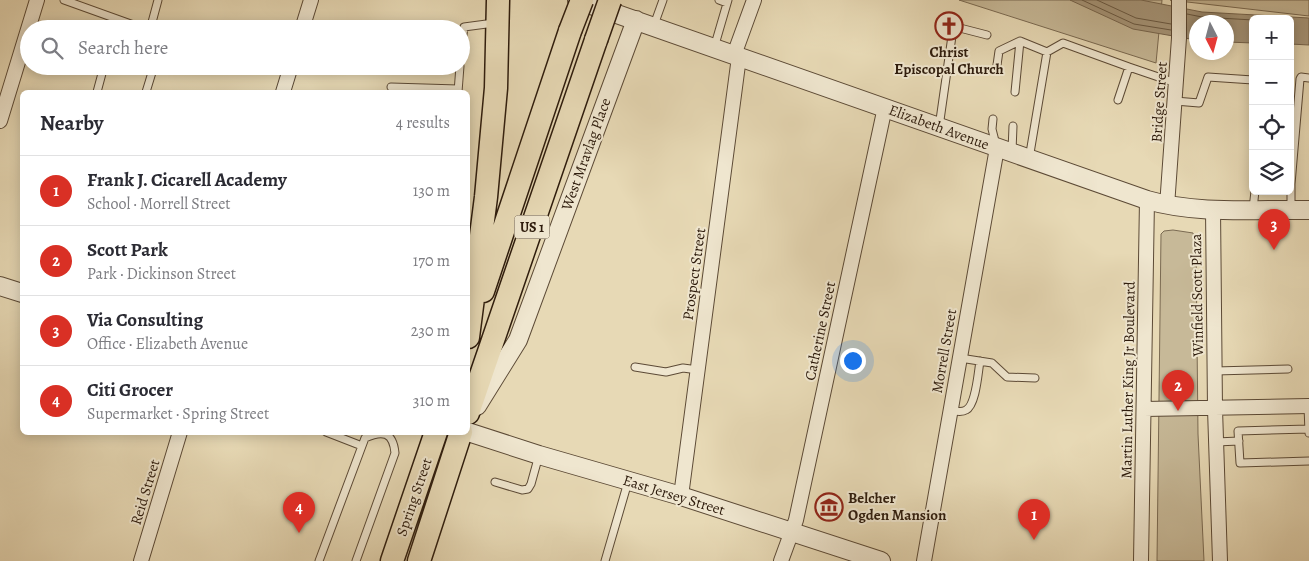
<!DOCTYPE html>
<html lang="en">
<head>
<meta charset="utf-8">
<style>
	:root { --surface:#fff; --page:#f7f7f7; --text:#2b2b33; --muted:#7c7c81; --line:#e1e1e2; --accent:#d93025 }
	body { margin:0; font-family:Alegreya,serif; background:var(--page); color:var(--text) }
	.controls { position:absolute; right:15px; top:15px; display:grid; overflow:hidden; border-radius:8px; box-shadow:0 2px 12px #0003 }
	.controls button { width:45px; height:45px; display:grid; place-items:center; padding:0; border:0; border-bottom:1px solid var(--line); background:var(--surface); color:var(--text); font:25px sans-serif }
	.compass { position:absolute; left:1189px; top:15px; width:45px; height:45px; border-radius:50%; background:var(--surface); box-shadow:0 2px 12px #0003; rotate:174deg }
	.you { position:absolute; left:852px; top:360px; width:18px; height:18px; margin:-12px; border:4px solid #fff; border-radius:50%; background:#1a73e8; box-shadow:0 0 0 8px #1a73e833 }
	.badge { display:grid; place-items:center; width:32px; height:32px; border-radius:50%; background:var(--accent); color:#fff; font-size:16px; font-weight:700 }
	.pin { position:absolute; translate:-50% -41px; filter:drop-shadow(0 1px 2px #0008) }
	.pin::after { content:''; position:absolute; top:26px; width:18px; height:15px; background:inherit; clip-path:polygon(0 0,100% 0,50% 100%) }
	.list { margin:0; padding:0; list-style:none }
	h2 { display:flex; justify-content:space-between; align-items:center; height:65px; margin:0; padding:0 20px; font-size:21px }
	h2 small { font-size:16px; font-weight:400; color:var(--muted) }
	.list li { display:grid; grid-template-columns:32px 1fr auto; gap:15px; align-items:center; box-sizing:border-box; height:70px; padding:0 20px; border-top:1px solid var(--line) }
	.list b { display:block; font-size:19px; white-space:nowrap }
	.list p { margin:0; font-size:16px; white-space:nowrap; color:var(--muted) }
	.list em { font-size:16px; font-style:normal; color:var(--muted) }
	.icon { flex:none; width:28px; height:28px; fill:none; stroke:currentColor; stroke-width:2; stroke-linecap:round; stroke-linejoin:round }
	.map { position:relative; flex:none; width:1309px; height:561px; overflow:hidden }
	.search { position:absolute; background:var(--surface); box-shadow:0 2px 12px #0003; left:20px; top:20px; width:450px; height:55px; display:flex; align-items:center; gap:12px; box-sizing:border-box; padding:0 18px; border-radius:28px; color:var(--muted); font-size:19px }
	.panel { position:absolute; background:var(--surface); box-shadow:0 2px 12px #0003; left:20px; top:90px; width:450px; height:345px; border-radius:8px }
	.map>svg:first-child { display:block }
	.green { fill:#c7b998; stroke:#7a6a52 }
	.water { fill:#a8987c; stroke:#77664f }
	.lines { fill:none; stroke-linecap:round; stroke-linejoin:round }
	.shore { stroke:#6a5a44; stroke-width:1 }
	.service-casing { stroke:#5c4a36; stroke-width:9 }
	.minor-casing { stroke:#5c4a36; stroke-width:16 }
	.tertiary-casing { stroke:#5c4a36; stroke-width:20 }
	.trunk-casing { stroke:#2d1b0c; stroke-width:25 }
	.service { stroke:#efe6cf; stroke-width:7 }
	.minor { stroke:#efe6cf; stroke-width:14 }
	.tertiary { stroke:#efe6cf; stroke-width:18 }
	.trunk { stroke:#e7d9b5; stroke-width:22 }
	.trunk-bridge-casing { stroke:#2d1b0c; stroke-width:25; stroke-linecap:butt }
	.trunk-bridge { stroke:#e7d9b5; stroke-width:22 }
	.labels { text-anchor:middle; stroke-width:4; stroke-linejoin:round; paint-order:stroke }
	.shield { fill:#efe6cf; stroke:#675846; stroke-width:1 }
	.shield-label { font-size:14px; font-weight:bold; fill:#2d1b0c }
	.poi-label { font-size:15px; font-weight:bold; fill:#2d1b0c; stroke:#efe6cf }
	.street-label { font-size:15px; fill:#2d1b0c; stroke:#efe6cf }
</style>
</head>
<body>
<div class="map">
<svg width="1309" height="561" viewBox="0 0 1309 561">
	<rect width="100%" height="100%" fill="#e7d9b5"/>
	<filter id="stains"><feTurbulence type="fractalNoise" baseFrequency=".004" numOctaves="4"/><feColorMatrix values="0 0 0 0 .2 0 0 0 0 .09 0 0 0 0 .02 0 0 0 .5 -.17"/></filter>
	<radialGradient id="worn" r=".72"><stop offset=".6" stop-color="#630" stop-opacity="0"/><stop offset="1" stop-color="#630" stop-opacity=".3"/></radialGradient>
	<path class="green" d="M959 0H1162L1156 63Z
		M1170 0H1309V16Z
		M1173 230 1193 233 1196 244 1198 434 1204 561H1157L1161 234 1164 231Z"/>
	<path class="water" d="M1070 0H1141L1202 12 1309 18V45L1290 44V19H1253V43L1227 42 1226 22H1196V40L1133 29Z"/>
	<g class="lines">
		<path class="shore" d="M1082 0 1134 24 1171 30
			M1097 0 1136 18 1171 24
			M1187 14 1202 17 1253 20"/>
		<g class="service-casing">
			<path id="service" d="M64 0 142 28 148 29 151 26 158 0
				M719 0 727 3
				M654 25 663 0
				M714 48 728 0
				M461 50 464 27 494 23
				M1047 52 1063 43 1129 67
				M997 65 999 51 1020 41 1047 52 1029 159
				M391 87 458 89
				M97 92 104 66
				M146 92 154 66
				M458 92 460 66
				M1015 92 1020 41
				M1118 100 1129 67 1176 83
				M1175 101 1199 103 1208 77 1253 80
				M993 119 992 129 996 145
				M939 127 952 36 956 27 987 35
				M1012 151 1013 126
				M1253 209 1255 191
				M1291 210V184L1300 79 1301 77 1309 78
				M960 358 992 363 1007 377 1035 378
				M635 367 666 372 683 368 698 370
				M1215 371 1288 369
				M1308 406 1309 433
				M950 410C955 411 961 413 966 410 976 405 978 373 980 361
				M1309 429 1238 431 1240 463 1309 461
				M1216 442 1239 441
				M495 482 522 490 528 489 531 484 539 455
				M319 561 362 446 326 432
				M356 561 395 453C393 432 383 430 365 438L362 446
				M605 561 628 482"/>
		</g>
		<g class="minor-casing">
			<path id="minor" d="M302 29 311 0
				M734 55 754 0
				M283 92 291 66
				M0 121 37 0
				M1167 206 1179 38V0
				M1213 209 1215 409 1220 561
				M1144 409 1309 406
				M681 496 739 57
				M141 561 180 432
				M781 561 796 520 885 107
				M924 561 997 148
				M1141 561 1147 200"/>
		</g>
		<g class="tertiary-casing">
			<path id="tertiary" d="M577 0 1147 200C1199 215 1256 209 1309 210
				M0 286 22 293
				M477 406 518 340 636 20
				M468 432 539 455 681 496 881 561"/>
		</g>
		<g class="trunk-casing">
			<path id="trunk" d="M483 291 570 31
				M468 337 486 197 496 88 498 0
				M468 413 596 40
				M392 561 436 432
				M419 561 461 432"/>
		</g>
		<use href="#service" class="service"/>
		<use href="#minor" class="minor"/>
		<use href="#tertiary" class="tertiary"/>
		<use href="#trunk" class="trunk"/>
		<g class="trunk-bridge-casing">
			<path id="trunk-bridge" d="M570 31 582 0
				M596 40 610 0"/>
		</g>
		<use href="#trunk-bridge" class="trunk-bridge"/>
	</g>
	<defs>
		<g id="church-ring" transform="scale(1.4375)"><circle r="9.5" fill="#efe6cf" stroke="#8f2418" stroke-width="1.5"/><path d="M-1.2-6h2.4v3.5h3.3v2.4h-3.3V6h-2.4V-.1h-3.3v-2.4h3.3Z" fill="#8f2418"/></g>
		<g id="museum-ring" transform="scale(1.4375)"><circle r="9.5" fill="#efe6cf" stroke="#8f2418" stroke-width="1.5"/><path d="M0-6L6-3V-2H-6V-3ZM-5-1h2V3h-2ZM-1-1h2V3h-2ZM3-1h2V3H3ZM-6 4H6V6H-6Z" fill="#8f2418"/></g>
	</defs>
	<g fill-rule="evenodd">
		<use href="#church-ring" x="949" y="26"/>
		<use href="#museum-ring" x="829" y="507"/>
	</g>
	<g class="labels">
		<rect class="shield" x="514.5" y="215.5" width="35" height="23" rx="4"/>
		<g class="shield-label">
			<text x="532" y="232">US 1</text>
		</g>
		<g class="poi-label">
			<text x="949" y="57">Christ<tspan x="949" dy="17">Episcopal Church</tspan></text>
			<text x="848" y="503" text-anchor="start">Belcher<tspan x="848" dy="17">Ogden Mansion</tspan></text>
		</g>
		<g class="street-label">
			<text transform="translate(1159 102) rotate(-86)" y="5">Bridge Street</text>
			<text transform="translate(939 127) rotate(20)" y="5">Elizabeth Avenue</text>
			<text transform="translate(586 154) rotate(-70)" y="5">West Mravlag Place</text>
			<text transform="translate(694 274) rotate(-82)" y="5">Prospect Street</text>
			<text transform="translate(1197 295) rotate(-91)" y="5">Winfield Scott Plaza</text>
			<text transform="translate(820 331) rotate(-78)" y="5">Catherine Street</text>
			<text transform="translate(944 351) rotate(-80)" y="5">Morrell Street</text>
			<text transform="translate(1128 380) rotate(-89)" y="5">Martin Luther King Jr Boulevard</text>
			<text transform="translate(145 492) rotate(-73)" y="5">Reid Street</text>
			<text transform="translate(674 495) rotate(17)" y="5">East Jersey Street</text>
			<text transform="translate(414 497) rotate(-71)" y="5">Spring Street</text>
		</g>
	</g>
	<rect width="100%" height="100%" filter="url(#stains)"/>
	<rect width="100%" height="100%" fill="url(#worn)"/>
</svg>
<div class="controls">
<button>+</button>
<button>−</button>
<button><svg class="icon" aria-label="locate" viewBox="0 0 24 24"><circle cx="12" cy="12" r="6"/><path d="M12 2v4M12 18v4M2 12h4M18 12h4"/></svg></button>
<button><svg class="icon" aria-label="layers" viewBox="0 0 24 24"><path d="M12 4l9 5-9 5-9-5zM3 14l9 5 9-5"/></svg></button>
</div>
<svg class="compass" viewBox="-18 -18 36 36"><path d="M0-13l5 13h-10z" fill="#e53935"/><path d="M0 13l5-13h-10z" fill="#7c7c81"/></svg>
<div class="you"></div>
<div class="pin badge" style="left:1034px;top:540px">1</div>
<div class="pin badge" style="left:1178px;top:411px">2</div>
<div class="pin badge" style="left:1274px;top:250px">3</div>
<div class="pin badge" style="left:299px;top:533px">4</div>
<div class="search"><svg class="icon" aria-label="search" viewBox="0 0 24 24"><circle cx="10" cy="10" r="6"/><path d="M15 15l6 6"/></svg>Search here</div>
<section class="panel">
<h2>Nearby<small>4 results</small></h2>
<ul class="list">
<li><span class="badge">1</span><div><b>Frank J. Cicarell Academy</b><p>School · Morrell Street</p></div><em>130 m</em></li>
<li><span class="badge">2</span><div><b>Scott Park</b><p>Park · Dickinson Street</p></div><em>170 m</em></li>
<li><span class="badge">3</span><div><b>Via Consulting</b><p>Office · Elizabeth Avenue</p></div><em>230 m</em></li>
<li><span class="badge">4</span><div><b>Citi Grocer</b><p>Supermarket · Spring Street</p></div><em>310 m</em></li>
</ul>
</section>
</div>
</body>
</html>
